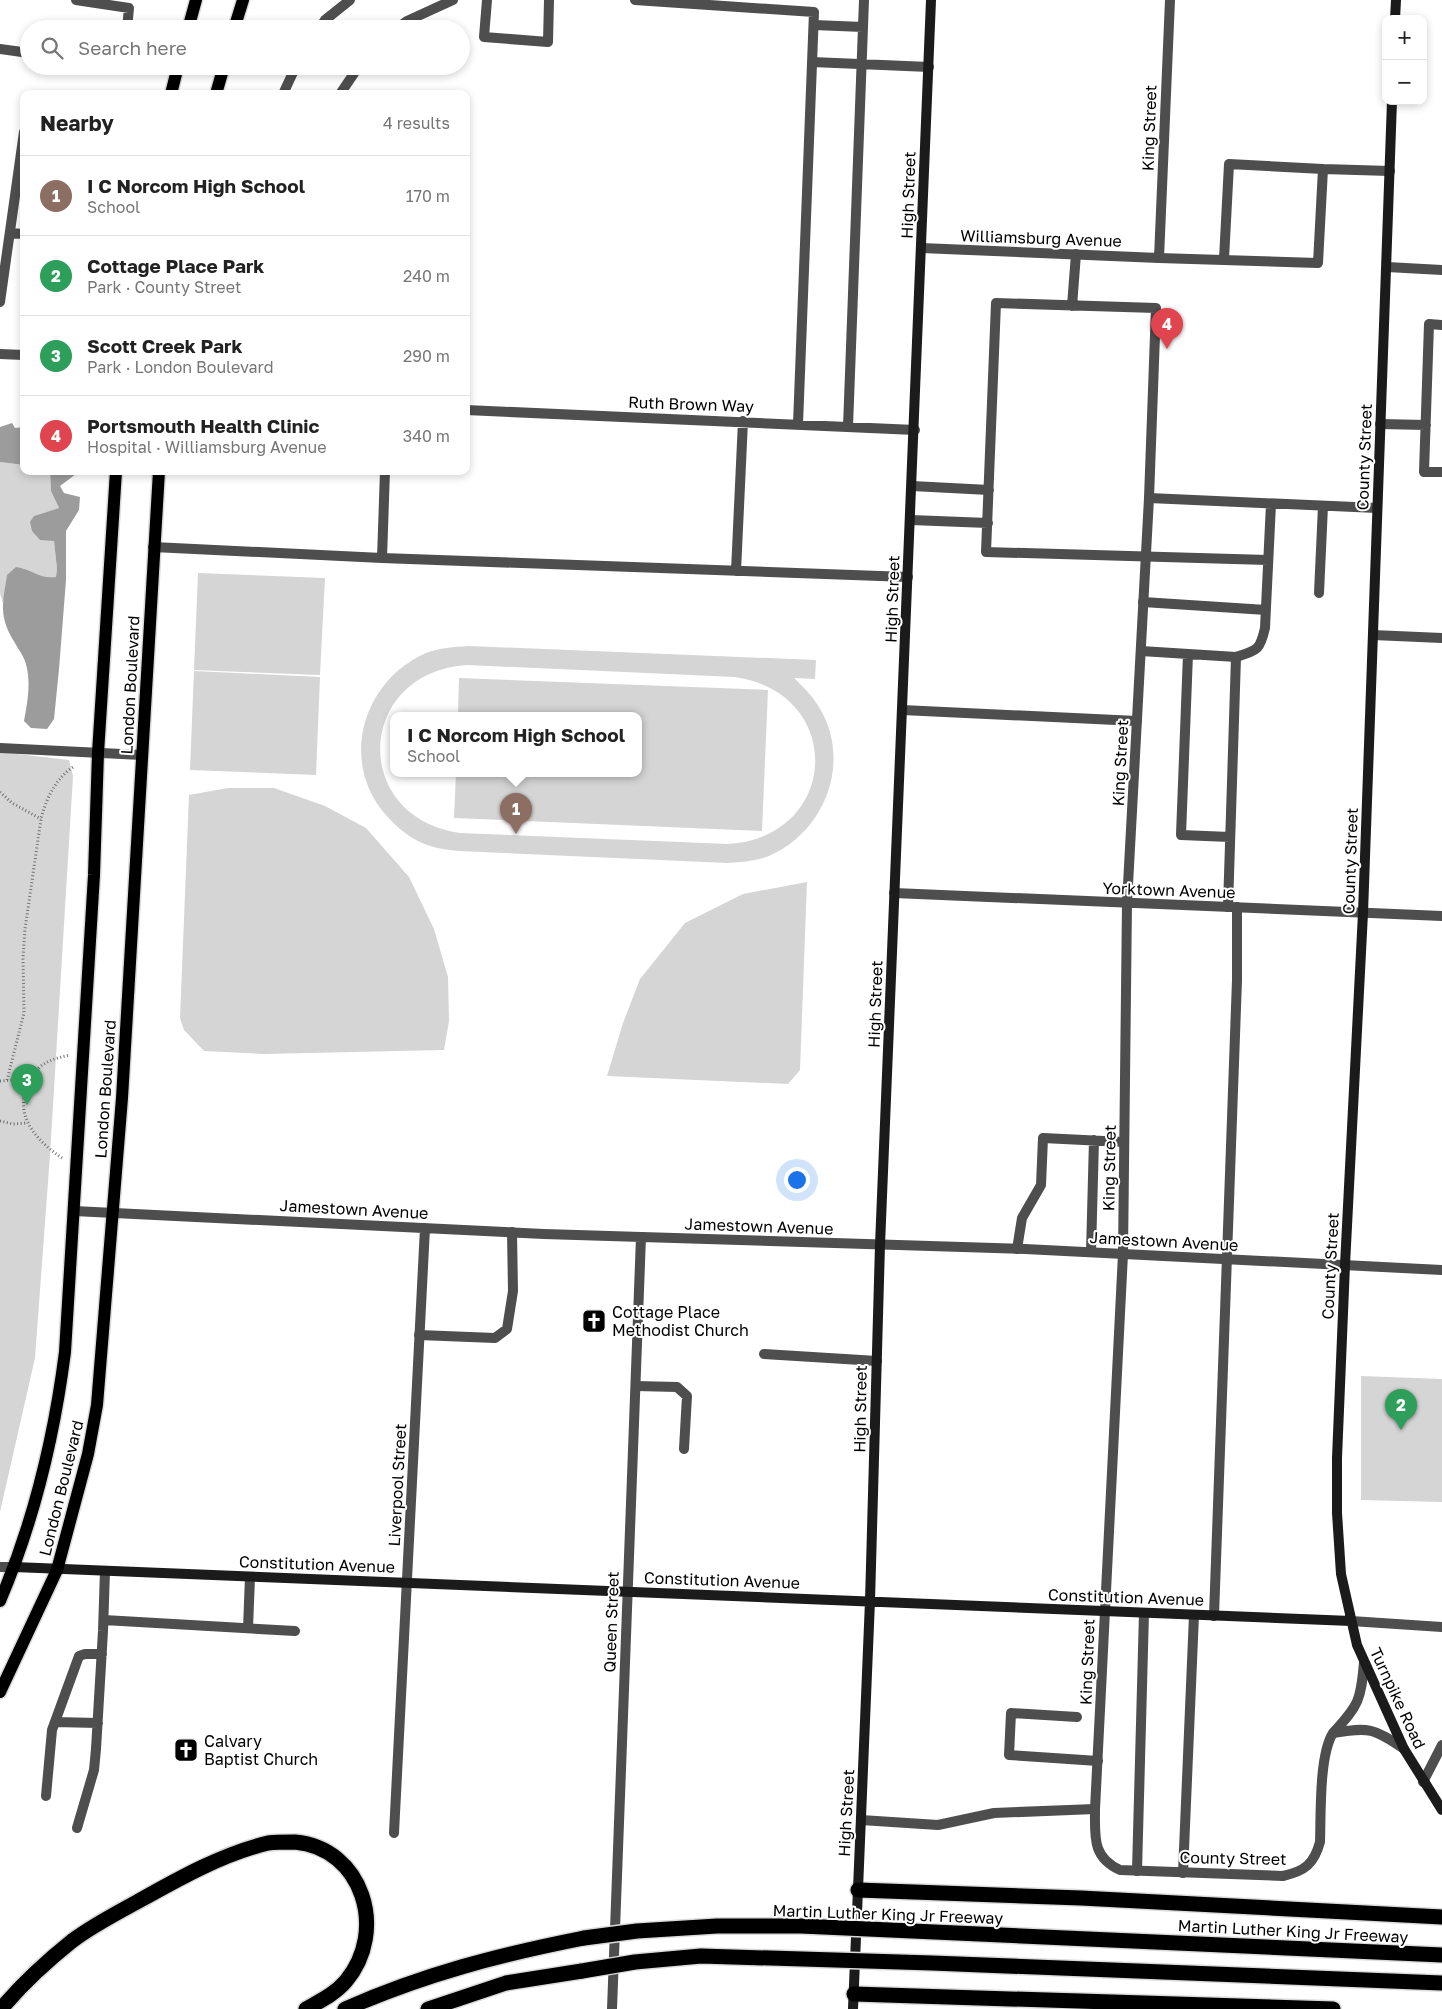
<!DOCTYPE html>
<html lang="en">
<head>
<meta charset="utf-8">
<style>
	:root { --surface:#fff; --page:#f2f2f2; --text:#222; --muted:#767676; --line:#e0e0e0; --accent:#2563eb }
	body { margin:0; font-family:"Golos Text",sans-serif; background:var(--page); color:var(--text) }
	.controls { position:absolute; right:15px; top:15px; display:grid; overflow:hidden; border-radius:10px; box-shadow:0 2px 8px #0003 }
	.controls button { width:45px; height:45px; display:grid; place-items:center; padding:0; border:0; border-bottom:1px solid var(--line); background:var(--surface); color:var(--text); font:25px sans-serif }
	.you { position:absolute; left:796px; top:1179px; width:18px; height:18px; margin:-12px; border:4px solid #fff; border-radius:50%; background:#1a73e8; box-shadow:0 0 0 8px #1a73e833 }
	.badge { display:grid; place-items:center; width:32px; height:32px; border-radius:50%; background:var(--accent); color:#fff; font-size:16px; font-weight:700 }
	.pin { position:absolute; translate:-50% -41px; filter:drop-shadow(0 1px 2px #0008) }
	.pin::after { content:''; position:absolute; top:26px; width:18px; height:15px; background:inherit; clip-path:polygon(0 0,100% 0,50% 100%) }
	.popup { position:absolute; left:390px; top:712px; width:252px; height:65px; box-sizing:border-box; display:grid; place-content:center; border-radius:10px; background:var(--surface); filter:drop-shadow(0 1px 4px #0005); font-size:16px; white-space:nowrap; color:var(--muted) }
	.popup b { font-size:19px; color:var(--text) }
	.popup::after { content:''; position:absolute; left:50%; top:100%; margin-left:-10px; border:10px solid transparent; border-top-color:var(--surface) }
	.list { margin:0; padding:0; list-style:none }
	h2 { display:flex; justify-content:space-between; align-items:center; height:65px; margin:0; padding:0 20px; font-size:21px }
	h2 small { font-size:16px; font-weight:400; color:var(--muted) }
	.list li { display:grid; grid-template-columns:32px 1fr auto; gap:15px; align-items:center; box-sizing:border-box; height:80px; padding:0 20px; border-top:1px solid var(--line) }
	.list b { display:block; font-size:19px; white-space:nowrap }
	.list p { margin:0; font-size:16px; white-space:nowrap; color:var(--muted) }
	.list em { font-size:16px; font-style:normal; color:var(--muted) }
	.icon { flex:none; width:28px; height:28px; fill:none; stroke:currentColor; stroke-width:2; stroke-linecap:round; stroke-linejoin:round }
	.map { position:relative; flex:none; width:1442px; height:2009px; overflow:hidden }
	.search { position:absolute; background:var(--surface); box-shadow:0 2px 8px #0003; left:20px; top:20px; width:450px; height:55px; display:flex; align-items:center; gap:12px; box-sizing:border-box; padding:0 18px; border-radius:28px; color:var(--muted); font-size:19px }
	.panel { position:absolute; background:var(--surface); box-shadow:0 2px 8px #0003; left:20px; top:90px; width:450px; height:385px; border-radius:10px }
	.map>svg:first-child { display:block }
	.green { fill:#d5d5d5; fill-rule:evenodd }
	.water { fill:#9c9c9c }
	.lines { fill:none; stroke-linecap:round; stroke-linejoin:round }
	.primary-casing { stroke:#dbdbdb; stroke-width:15 }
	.highway-casing { stroke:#dbdbdb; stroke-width:18 }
	.path { stroke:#707070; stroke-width:3; stroke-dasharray:1 2.5; stroke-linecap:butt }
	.lane { stroke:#4e4e4e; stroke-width:10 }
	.street { stroke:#4e4e4e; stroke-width:10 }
	.secondary { stroke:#1b1b1b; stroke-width:10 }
	.primary { stroke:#000; stroke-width:12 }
	.highway { stroke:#000; stroke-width:15 }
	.highway-bridge-casing { stroke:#dbdbdb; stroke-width:18; stroke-linecap:butt }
	.highway-bridge { stroke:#000; stroke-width:15 }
	.labels { text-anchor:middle; stroke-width:4; stroke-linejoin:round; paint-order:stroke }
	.street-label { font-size:16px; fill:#000; stroke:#fff }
	.poi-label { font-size:16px; fill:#000; stroke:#fff; text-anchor:start }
</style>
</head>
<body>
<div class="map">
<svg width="1442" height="2009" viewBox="0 0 1442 2009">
	<rect width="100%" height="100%" fill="#fff"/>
	<path class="green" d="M0 462 24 465V471H50L51 491 59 508 34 516 54 541 57 569 56 577 44 578 23 568 7 576 3 603 0 594Z
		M198 573 325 578 320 675 194 670Z
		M468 646 816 660 815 679 794 678C803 687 812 695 819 707 852 761 826 831 769 856 756 861 741 862 728 863L459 851C446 850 434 848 422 843 406 836 392 823 381 809 340 755 366 679 426 653 439 648 454 647 468 646ZM467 665 735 677C846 693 840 837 728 844L460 833C349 817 356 672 467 665Z
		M194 671 320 677 316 775 190 770Z
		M459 678 768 690 762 831 454 818 456 773H638V715H458Z
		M0 752 69 760 73 776 50 1155 35 1358 0 1512Z
		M228 788H274L325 806 366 828 409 877 434 929 448 977 449 1021 444 1050 264 1054 204 1051 184 1030 180 1018 189 795Z
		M807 882 800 1070 788 1084 607 1076 623 1023 640 979 685 923 743 894Z
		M1361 1376 1442 1379V1502L1361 1500Z"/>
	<path class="water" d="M12 423 15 428 24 427V465L0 462V427Z
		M50 471H80L60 486 64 493 80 497 79 510 66 531V580L59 669 54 719 47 729 31 728 24 721C28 700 33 672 21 653 14 641 7 632 4 618 1 604 5 589 7 575L16 567C32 569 38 579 56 577L57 569 54 541 40 540 32 531 30 522 34 516 59 508 51 491Z"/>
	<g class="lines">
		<g class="primary-casing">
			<path id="primary" d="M188 29 196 0
				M234 29 243 0
				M171 94 178 66
				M216 94 224 66
				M0 1601C34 1521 54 1438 65 1352L94 875 98 753 116 471
				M0 1692 57 1570 88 1454 97 1405 122 1098 159 471"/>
		</g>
		<g class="highway-casing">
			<path id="highway" d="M858 1890 1081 1898 1442 1917
				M854 1994 1333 2009
				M1 2009C22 1984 47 1961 72 1941 92 1926 115 1914 137 1902 178 1879 222 1854 268 1843 276 1842 287 1842 295 1842 363 1848 388 1931 346 1981 335 1994 320 2001 306 2009
				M345 2009C425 1974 498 1955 584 1938
				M428 2009 506 1983 582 1971"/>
		</g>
		<path class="path" d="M0 792 12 803 41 819
			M7 1080 24 1013 23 958 25 929 41 819C46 799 56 777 75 766
			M0 1081 16 1080 29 1082
			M0 1121 13 1124 27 1123
			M62 1158C38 1142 13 1116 28 1085 31 1077 37 1068 44 1064 52 1059 61 1057 70 1055"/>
		<path class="lane" d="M76 0 129 8 127 29
			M487 0 484 37 548 42 549 0
			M635 0 814 12 798 424
			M814 25 863 27
			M319 29 325 20 350 0
			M396 29 407 21 453 0
			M0 49 29 53
			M812 62 929 67
			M283 94 296 66
			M340 94 359 66
			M10 233 24 234
			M1159 258 1318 263 1323 169 1390 171
			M1224 259 1229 164 1323 169
			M0 302 24 132
			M1072 306 1076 254
			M1442 325 1429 324 1424 472H1442
			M0 354 24 355
			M466 410 915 430
			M1380 424 1426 425
			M848 427 864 0
			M912 486 989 490
			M911 520 988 523
			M153 547 382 558 908 577
			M382 558 385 471
			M1268 560 986 552 996 303 1156 308 1149 498 1377 508
			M736 571 743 421
			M1319 593 1323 506
			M1143 602 1266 610
			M1373 635 1442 638
			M1141 651 1236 657
			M1188 654 1181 835 1230 837
			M902 710 1137 721
			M1228 907 1236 657C1258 650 1260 650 1265 628L1271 504
			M1017 1249 1022 1218 1041 1185 1043 1138 1124 1142
			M1091 1252 1094 1140
			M419 1335 495 1338 507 1329 513 1291 512 1232
			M764 1354 877 1361
			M636 1386 677 1387 687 1396 684 1449
			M1214 1616 1237 980V907
			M104 1620 295 1631
			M248 1628 250 1577
			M1077 1717 1011 1713 1009 1755 1098 1761
			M55 1722 98 1723
			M46 1796 52 1730 79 1656 85 1654H102
			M861 1820 938 1825 994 1813 1095 1809
			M77 1828 94 1770 96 1749 103 1631 105 1571
			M1137 1871 1144 1613
			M1183 1873 1194 1615"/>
		<path class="street" d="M921 248 1159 258 1170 0
			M1387 267 1442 270
			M1149 498 1127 903 1123 1254 1095 1809C1095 1837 1092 1857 1120 1870L1283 1876C1305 1871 1314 1864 1320 1842 1321 1814 1319 1755 1333 1733
			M0 748 142 755
			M894 893 1442 916
			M74 1211 544 1234 1025 1249 1442 1270
			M0 1567H14
			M1351 1621 1442 1627
			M1364 1662C1361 1700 1359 1705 1333 1733 1369 1727 1374 1728 1404 1749
			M1423 1782 1442 1745
			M394 1833 425 1228
			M612 2009 641 1237"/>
		<path class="secondary" d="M1395 19 1396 0
			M1392 101 1363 913 1345 1265 1337 1458V1513L1341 1574 1357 1645 1404 1749 1442 1810
			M14 1567 1351 1621
			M853 2009 870 1601 880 1245 931 0"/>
		<use href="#primary" class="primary"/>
		<use href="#highway" class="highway"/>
		<g class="highway-bridge-casing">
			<path id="highway-bridge" d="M584 1938 637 1931 717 1926H801L1442 1955
				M582 1971 635 1962 701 1956 932 1963 1442 1983"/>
		</g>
		<use href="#highway-bridge" class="highway-bridge"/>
	</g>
	<defs>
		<g id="church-square" transform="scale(1.25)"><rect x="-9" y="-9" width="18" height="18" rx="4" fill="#000" stroke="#fff"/><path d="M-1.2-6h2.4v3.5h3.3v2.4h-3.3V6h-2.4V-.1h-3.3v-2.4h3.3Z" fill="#fff"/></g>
	</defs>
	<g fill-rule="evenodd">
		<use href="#church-square" x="594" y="1321"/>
		<use href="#church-square" x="186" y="1750"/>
	</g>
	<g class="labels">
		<g class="street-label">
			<text transform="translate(1149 128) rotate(-88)" y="6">King Street</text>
			<text transform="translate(908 195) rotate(-88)" y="6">High Street</text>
			<text transform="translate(1041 238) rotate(2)" y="6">Williamsburg Avenue</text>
			<text transform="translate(691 404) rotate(2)" y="6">Ruth Brown Way</text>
			<text transform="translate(1364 457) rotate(-88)" y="6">County Street</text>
			<text transform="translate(892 599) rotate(-88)" y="6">High Street</text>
			<text transform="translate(130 685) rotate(-87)" y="6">London Boulevard</text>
			<text transform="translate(1120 763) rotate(-87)" y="6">King Street</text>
			<text transform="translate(1350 861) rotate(-88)" y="6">County Street</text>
			<text transform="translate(1169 890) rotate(2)" y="6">Yorktown Avenue</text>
			<text transform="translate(875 1004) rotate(-88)" y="6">High Street</text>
			<text transform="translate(105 1089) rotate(-86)" y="6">London Boulevard</text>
			<text transform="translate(1109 1168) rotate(-89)" y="6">King Street</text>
			<text transform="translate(354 1209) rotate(3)" y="6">Jamestown Avenue</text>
			<text transform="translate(759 1226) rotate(2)" y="6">Jamestown Avenue</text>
			<text transform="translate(1164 1241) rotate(3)" y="6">Jamestown Avenue</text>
			<text transform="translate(1330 1266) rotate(-87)" y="6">County Street</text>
			<text transform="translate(860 1409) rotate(-89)" y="6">High Street</text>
			<text transform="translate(397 1485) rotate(-87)" y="6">Liverpool Street</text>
			<text transform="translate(61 1488) rotate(-76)" y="6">London Boulevard</text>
			<text transform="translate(317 1564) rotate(2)" y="6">Constitution Avenue</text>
			<text transform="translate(722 1580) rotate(2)" y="6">Constitution Avenue</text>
			<text transform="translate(1126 1597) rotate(2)" y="6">Constitution Avenue</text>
			<text transform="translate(611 1622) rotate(-88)" y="6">Queen Street</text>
			<text transform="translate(1087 1662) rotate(-88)" y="6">King Street</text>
			<text transform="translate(1398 1698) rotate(65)" y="6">Turnpike Road</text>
			<text transform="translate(846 1813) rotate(-87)" y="6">High Street</text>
			<text transform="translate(1233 1858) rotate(1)" y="6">County Street</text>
			<text transform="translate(888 1914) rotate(2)" y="6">Martin Luther King Jr Freeway</text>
			<text transform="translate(1293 1931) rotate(3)" y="6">Martin Luther King Jr Freeway</text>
		</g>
		<g class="poi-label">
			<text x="612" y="1318">Cottage Place<tspan x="612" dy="18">Methodist Church</tspan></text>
			<text x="204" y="1747">Calvary<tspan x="204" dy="18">Baptist Church</tspan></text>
		</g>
	</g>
</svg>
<div class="controls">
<button>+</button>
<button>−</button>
</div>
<div class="you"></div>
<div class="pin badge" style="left:516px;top:834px;background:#8d6e63">1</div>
<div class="popup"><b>I C Norcom High School</b>School</div>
<div class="pin badge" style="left:1401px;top:1430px;background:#2e9e5b">2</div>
<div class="pin badge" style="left:27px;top:1105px;background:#2e9e5b">3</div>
<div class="pin badge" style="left:1167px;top:349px;background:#e0444e">4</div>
<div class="search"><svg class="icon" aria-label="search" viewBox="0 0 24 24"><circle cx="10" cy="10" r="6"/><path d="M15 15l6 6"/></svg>Search here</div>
<section class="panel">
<h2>Nearby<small>4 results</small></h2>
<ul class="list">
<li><span class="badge" style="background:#8d6e63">1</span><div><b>I C Norcom High School</b><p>School</p></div><em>170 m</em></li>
<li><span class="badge" style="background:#2e9e5b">2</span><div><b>Cottage Place Park</b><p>Park · County Street</p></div><em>240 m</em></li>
<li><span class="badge" style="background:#2e9e5b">3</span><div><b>Scott Creek Park</b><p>Park · London Boulevard</p></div><em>290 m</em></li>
<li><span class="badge" style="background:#e0444e">4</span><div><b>Portsmouth Health Clinic</b><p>Hospital · Williamsburg Avenue</p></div><em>340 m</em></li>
</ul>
</section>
</div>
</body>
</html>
